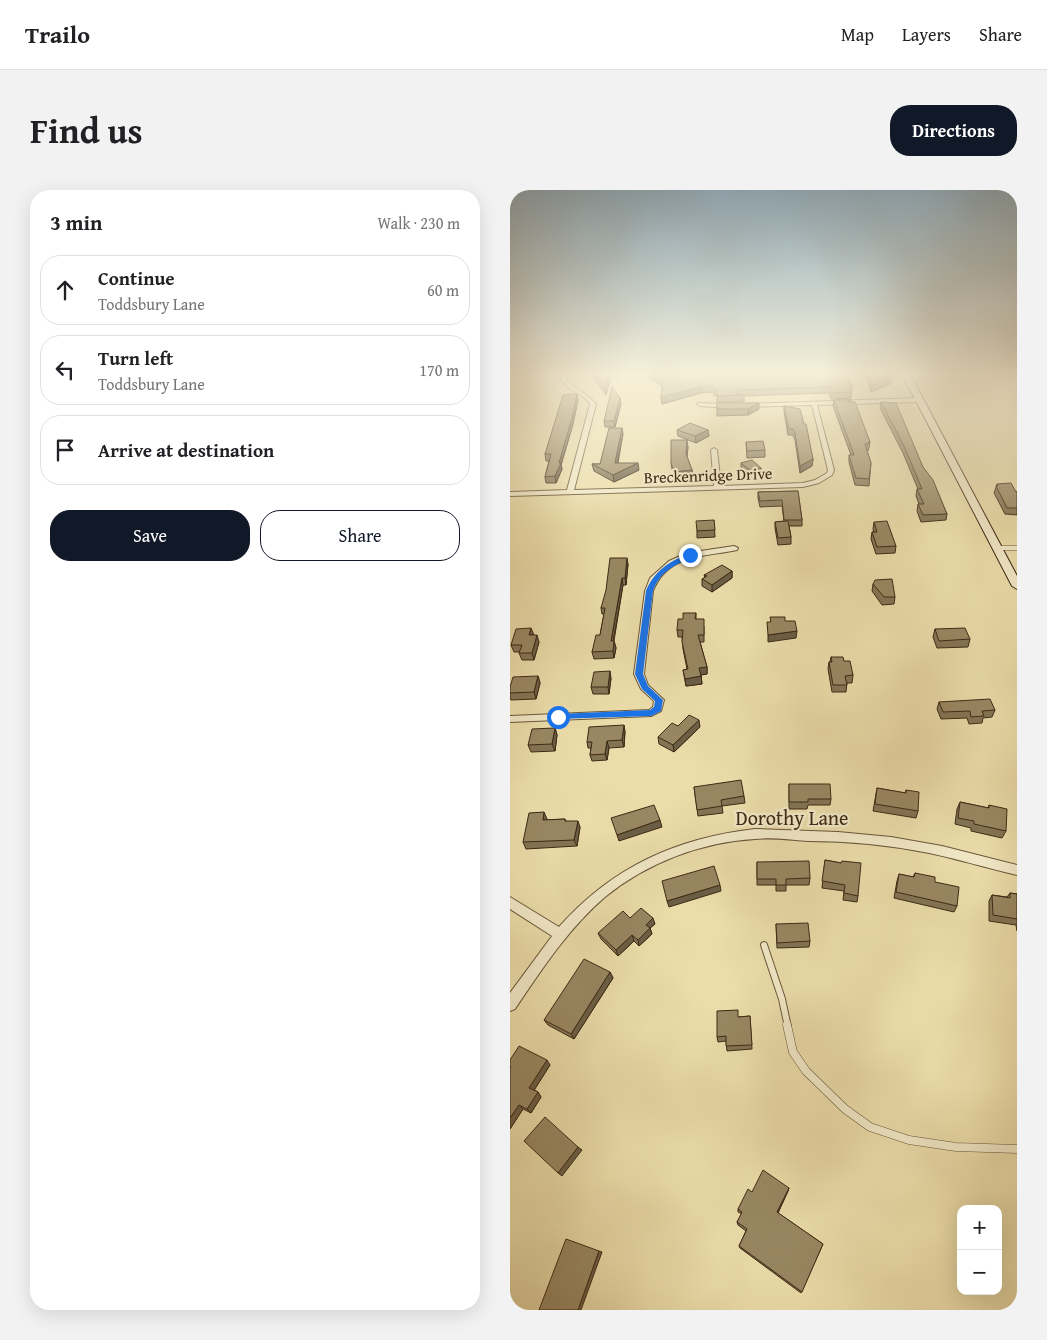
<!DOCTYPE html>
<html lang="en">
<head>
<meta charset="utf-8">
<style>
	:root { --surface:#fff; --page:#f2f2f2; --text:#202124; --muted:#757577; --line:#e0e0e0; --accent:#111827 }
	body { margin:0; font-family:"Gentium Book Plus",serif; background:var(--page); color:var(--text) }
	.controls { position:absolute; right:15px; bottom:15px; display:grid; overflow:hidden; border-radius:10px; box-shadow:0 5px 20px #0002 }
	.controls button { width:45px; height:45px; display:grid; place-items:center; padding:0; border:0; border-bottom:1px solid var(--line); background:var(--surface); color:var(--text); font:25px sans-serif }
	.stop { position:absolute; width:15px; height:15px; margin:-11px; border:4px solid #1a73e8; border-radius:50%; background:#fff }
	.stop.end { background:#1a73e8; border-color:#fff; box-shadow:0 1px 5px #0008 }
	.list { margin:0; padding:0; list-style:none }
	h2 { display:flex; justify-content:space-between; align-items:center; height:65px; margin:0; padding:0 20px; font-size:21px }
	h2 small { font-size:16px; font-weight:400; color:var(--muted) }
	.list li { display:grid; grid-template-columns:32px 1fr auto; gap:15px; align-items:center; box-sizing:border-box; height:70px; margin:0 10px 10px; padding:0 10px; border:1px solid var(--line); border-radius:20px }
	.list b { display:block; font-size:19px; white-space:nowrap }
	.list p { margin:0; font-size:16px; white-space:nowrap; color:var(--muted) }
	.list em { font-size:16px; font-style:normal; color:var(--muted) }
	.actions { display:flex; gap:10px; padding:15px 20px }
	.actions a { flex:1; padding:11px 0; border:1px solid var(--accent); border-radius:20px; text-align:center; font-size:18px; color:var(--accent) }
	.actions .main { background:var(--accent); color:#fff }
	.icon { flex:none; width:28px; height:28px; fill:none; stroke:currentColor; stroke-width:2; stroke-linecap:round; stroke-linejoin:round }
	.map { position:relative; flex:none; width:507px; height:1120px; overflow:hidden; border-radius:20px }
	header { display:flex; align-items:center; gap:30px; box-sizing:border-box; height:70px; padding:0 25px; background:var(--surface); border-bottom:1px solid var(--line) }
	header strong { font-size:24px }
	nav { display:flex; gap:28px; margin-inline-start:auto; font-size:18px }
	.intro { display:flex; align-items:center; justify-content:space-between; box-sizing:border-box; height:120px; padding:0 30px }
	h1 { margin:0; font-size:35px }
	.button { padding:12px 22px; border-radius:20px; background:var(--accent); color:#fff; font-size:18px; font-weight:700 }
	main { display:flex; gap:30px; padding:0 30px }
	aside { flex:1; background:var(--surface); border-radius:20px; box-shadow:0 5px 20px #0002 }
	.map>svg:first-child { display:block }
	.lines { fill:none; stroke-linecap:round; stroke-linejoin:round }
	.lane-far2-casing { stroke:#69563a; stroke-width:5 }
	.lane-far1-casing { stroke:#69563a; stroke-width:8 }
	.lane-casing { stroke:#69563a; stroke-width:9 }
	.street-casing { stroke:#69563a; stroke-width:2 }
	.secondary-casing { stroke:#3e2915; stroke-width:2 }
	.lane-far2 { stroke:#f2e9c8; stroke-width:4 }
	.lane-far1 { stroke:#f2e9c8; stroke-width:6 }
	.lane { stroke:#f2e9c8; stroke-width:8 }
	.street { fill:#f2e9c8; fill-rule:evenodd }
	.secondary { fill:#f2e9c8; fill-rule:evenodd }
	.wall { fill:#837454; stroke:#3e2915 }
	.shaded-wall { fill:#6a5e45; stroke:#3e2915 }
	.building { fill:#988762; stroke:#3e2915 }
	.route { fill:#1a73e8 }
	.labels { text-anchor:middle; stroke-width:4.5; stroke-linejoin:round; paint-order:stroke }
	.far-street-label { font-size:16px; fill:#3e2915; stroke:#f2e9c8 }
	.street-label { font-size:20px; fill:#3e2915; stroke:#f2e9c8 }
</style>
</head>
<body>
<header>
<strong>Trailo</strong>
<nav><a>Map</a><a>Layers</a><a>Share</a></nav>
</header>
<div class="intro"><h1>Find us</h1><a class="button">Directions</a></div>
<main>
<aside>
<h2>3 min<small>Walk · 230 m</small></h2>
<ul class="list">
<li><svg class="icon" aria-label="ahead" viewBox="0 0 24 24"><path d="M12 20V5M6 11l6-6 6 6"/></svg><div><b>Continue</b><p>Toddsbury Lane</p></div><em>60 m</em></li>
<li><svg class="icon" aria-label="left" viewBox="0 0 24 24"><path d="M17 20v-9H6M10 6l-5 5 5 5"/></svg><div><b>Turn left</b><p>Toddsbury Lane</p></div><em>170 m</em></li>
<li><svg class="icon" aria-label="arrive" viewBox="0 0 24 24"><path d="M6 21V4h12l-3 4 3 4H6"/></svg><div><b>Arrive at destination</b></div></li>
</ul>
<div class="actions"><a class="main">Save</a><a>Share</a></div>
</aside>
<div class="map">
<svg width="507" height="1120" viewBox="0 0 507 1120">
	<rect width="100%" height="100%" fill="#ebddaa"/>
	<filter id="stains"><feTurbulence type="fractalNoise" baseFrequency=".004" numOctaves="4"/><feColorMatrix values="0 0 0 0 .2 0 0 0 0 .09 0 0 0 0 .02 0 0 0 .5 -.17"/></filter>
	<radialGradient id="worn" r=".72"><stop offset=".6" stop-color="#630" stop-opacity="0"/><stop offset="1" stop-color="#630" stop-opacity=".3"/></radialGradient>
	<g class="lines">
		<g class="lane-far2-casing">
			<path id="lane-far2" d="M487 358H507"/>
		</g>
		<g class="lane-far1-casing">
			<path id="lane-far1" d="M254 755 272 809 278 837"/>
		</g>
		<g class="lane-casing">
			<path id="lane" d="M277 835 283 862 296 881 335 919 360 937 399 950 446 957 507 959"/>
		</g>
		<g class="street-casing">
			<path id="street" d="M53 184H57V190L59 193 78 206 86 214 64 300 204 296 201 260 204 258 207 260 211 296 293 293 305 290 317 283 318 280 302 215 236 217 234 216V214L409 208 412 210 409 212 307 215 324 280 322 285 309 293 293 297 0 306V302L57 300 80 214 75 208 59 198 51 190Z
				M188 213 219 214 222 216 219 218 190 216 187 214Z
				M224 356 228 358 227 360C194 367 157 364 143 401L134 484 138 495 154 510 151 521 141 526 0 532V526L139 520 143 517 144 511 131 499 124 484 135 401 140 388 159 371 177 363Z
				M245 639 328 642 381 647 432 656 507 675V685C477 678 448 669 419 663 379 655 339 651 298 651 280 650 263 647 245 649 191 652 137 673 95 707 58 739 32 779 5 819L0 821V803L42 746 0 719V707L49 737C102 677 166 648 245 639Z"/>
		</g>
		<g class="secondary-casing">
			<path id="secondary" d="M392 184H400L507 386V399L502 396Z"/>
		</g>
		<use href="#lane-far2" class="lane-far2"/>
		<use href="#lane-far1" class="lane-far1"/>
		<use href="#lane" class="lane"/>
		<use href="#street" class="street"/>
		<use href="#secondary" class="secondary"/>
	</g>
	<path class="wall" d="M83 184 100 189 96 205 84 189Z
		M139 184H337L342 197 341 208 321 209 319 203 234 206V212H207V205L204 206V202L191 203 152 214 151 207 152 196 139 188Z
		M355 184H379L381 188 380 194 361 202Z
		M68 210 63 234 51 275 52 279 46 293H36L35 287 39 271H36L35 264Z
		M324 210H341V212L360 252 359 258 358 261H357L361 273 359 296 345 295 339 272V265H341L323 216Z
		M371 212 413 277 437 324 436 330 411 332 407 321 408 314H409L406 306 407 299H408L393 263 370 218Z
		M207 213 249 219 238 225 207 226Z
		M111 214 105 237H95L94 231Z
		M274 216 303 269 302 276 290 283 285 250 283 245H278L274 222Z
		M167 240H198L199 246 186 253 168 246Z
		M113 244 108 273 129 280 104 292 84 281 82 274H90Z
		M236 252 255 260V267L237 268Z
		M178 257 177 267 182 280 183 287 165 289 162 279 161 273Z
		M231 273 251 278V285L241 288 231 280Z
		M487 294 507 302V325L495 324 484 303Z
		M288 301 292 330V336H279L281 347V354L268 355 265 338V332L274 331 272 316 250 317 248 308V302Z
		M204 330 205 347 187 348V341Z
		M364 332 386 356 385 363 366 364 361 349 362 342H364L363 339Z
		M118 374 116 395H113L104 451 106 458 104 468 84 469 82 462 90 445 94 424H92L91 418Z
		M222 381V388L202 402 192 396V389L195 388 194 385Z
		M363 394 385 407 384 414 372 415 362 401Z
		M186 423V429L194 436V452H190L197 477V484L191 485 192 494 176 496 173 480 177 479 173 459 172 447H168L167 440 173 429Z
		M425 439 460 449 458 457 427 458 423 447Z
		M23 445 29 452 24 470H12L9 463 10 462H4L1 455Z
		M321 467 334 471 343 485 342 493H337L336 502H322L318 479 319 472H320Z
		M28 486 30 493 26 509 1 510 0 507V503Z
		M101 488 99 504H83L81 497Z
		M429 512 485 520 482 527 473 528 472 533 459 534 457 528 431 529 427 519Z
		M168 536 190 537 164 562 149 554 148 547Z
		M45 538 47 545 45 561 21 562 18 555Z
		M115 541 114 557 99 558 97 570 82 571 80 565 81 558H78L77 552Z
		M279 594 321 609 320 615H298L297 619H279Z
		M184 597 234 606 235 613 212 616 213 623 188 626Z
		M367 598 395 603 396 600 408 621 406 628 363 621Z
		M450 612 478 618 479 615 496 641 492 648 461 641V638L445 634 447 619Z
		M37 629V630L55 629 56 631 70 637 67 656 16 659 13 652Z
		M315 670 331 673 348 706 347 712 333 710 334 701 312 698Z
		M247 672 300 688 299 695H276V701H266V695H247Z
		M405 683 425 692 447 716 444 722 384 708 387 691 389 684 403 687Z
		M500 703 507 704V741L506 735 479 731V711L482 705 497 707Z
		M120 728 145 734 140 738 142 744 129 756 124 751 108 766 91 749 88 743Z
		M266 734 300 751 299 757 267 758Z
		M100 782 103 788 64 849 38 835 34 830Z
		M240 826 242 859 217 861 216 851 208 852 207 847 229 827Z
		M0 870 40 875 24 900 28 902 31 907 21 923 13 919 0 939Z
		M279 998 278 1001 268 1023 313 1054 291 1103 230 1058 229 1056 236 1041 228 1035 227 1032 232 1024 228 1022V1019L242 1002Z"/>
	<path class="shaded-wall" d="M99 184 100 189 96 205 95 199Z
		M381 188 380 194 361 202 362 196Z
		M191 197V203L152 214 151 207Z
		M67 204 68 210 63 234 51 275 52 279 46 293 45 286Z
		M110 208 111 214 105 237 104 231Z
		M249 213V219L238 225V219Z
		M112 238 113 244 106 280 105 273Z
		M198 240 199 246 186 253 185 246Z
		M177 250 178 257 176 271V264Z
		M303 269 302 276 290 283V276Z
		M128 273 129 280 104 292 103 285Z
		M251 278V285L241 288V281Z
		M182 280 183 287 165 289 164 282Z
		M117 368 118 374 116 395 115 388Z
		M222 381V388L202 402V395Z
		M112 388 113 395 102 458 101 451Z
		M21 438 24 445H19Z
		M287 441 286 448 258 452V445Z
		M27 445 29 452 24 470 22 463Z
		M104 451 106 458 104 468 103 461Z
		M197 477V484L190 485 189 478Z
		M100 481 101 488 99 504 98 497Z
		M28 486 30 493 26 509 24 502Z
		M191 486 192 494 176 496 175 489Z
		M189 530 190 537 164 562 163 555Z
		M114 535 115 541 114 557 112 550Z
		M45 538 47 545 45 561 42 554Z
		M97 551 99 558 97 570 95 564Z
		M34 622 37 629 36 636 33 630Z
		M150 630 152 637 109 651 107 645Z
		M68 631 70 637 67 656 64 650Z
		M210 695 211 701 159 717 157 711Z
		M143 728 145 734 140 738 142 744 129 756 128 750 136 735Z
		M122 745 124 751 108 766 106 760Z
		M100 782 103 788 64 849 61 844Z
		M37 870 40 875 23 902 19 898Z
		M28 902 31 907 21 923 17 919Z
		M9 915 13 919 0 939V928Z
		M68 957 72 960 52 986 48 983Z
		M279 998 278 1001 267 1025V1022Z
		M89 1061 92 1062 71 1120H68Z"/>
	<path class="building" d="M83 184H99L95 199Z
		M142 184H337L342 197H340L342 202 321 203 320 197 228 200 227 204 234 205 207 206V199H204V196L191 197 151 207 153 191Z
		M357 184H379L381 188 362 196Z
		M102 197 110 208 104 231H94Z
		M67 204 62 228 49 273H51L45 286 35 287 41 264H35L53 205Z
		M324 210H341L337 212H345L360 252H358L359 254H355L361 273 359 289 346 288 339 265H344Z
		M371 212 386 213 413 277 423 290 437 324 413 325 408 314H414L407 299H412L394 256Z
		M207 213H249L238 219H207Z
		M274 216 290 219 294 234H296L303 269 290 276 285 243 283 239H279Z
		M180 233 198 240 185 246 167 240Z
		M99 238H112L105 273H128L103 285 82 274H90Z
		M161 250H177L176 264 182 280 164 282 161 273Z
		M253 251 255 260 237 261 236 252Z
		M242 270 251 278 241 281 231 273Z
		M501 293 506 302H507V318H497L486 296H488L487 294Z
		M288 301 292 330H274L272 310 250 311 248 302Z
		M204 330 205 340 187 341 186 331Z
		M278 331 281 347 268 348 265 332Z
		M377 331 386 356 367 357 362 342H367L364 332Z
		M100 368H117L115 388H112L101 451H104L103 461 82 462 86 445H90L95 418H91L96 400Z
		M212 375 222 381 202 395 192 389 197 386 194 385Z
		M382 389 385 407H374L363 394 365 390Z
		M173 423H186L185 429H194V445H188L197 477 189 478 191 486 175 489 173 480 178 479 172 452 173 440H167L168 429H173Z
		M260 427H275V431H285L287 441 258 445 257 432H261Z
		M21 438 19 445H27L22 463H9L12 455H1L6 439Z
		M455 438 460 449 429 451 425 439Z
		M321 467H333L334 471H340L343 485 335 486 337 495H323L319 472H322Z
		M100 481 98 497H81L84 482Z
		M28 486 24 502 0 503V497L3 487Z
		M480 509 485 520 472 521 474 526 461 527 460 521 433 522 429 512Z
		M179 525 189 530 163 555 148 547 162 533 168 536Z
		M114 535 112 550 97 551 95 564 80 565 82 552H77L79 537Z
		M45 538 42 554 18 555 22 539Z
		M231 590 234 606 211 610 212 616 187 620 184 597Z
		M279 594H320L321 609H298V612H279Z
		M367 598 396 603V600L409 602 408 621 365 614Z
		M450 612 479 618V615L497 619 496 641 464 634V631L448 628Z
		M144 615 150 630 107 645 101 628Z
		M34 622 33 630 55 629V631H68L64 650 13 652 19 623Z
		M315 670 331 673 332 671 351 673 348 706 334 703 335 695 312 691Z
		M299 671 300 688 276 689V695H266V689H247V672Z
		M204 676 210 695 157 711 152 691Z
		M405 683 425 687V692L449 697 447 716 386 702 389 684 404 687Z
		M500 703 507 704V729L483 725 482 705 500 708Z
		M131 718 143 728 136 735 140 738 128 750 122 745 106 760 88 743 113 721 120 728Z
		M298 733 300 751 267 753 266 734Z
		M74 769 100 782 61 844 34 830Z
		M228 820V827L240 826 242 855 216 856V846L207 847V821Z
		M9 856 37 870 19 898 28 902 17 919 9 915 0 928V878L1 877H0V870Z
		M35 927 68 957 48 983 14 951Z
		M253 980 279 998 267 1022 313 1054 292 1102 229 1056 237 1039 227 1032 232 1022 228 1019 238 999 242 1002Z
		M56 1049 89 1061 68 1120H29Z"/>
	<linearGradient id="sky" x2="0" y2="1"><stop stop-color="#91acbb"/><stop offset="0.54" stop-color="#f6f0d9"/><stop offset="1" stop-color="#f6f0d9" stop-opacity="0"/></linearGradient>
	<rect width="507" height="340" fill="url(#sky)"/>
	<path class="route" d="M180 363 182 367C164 376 150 381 143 401L133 484 138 496 153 510 151 521 141 526 45 529 44 527 48 524 140 520 144 517 145 511 132 499 125 484 136 401C144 381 160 371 180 363Z"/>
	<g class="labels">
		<g class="far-street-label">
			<text transform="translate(198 285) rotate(-2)" y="6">Breckenridge Drive</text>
		</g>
		<g class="street-label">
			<text x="282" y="635">Dorothy Lane</text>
		</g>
	</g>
	<rect width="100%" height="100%" filter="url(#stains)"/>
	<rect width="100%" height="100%" fill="url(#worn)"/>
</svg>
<div class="controls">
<button>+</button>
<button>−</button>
</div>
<div class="stop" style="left:48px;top:527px"></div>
<div class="stop end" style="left:180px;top:365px"></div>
</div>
</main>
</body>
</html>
